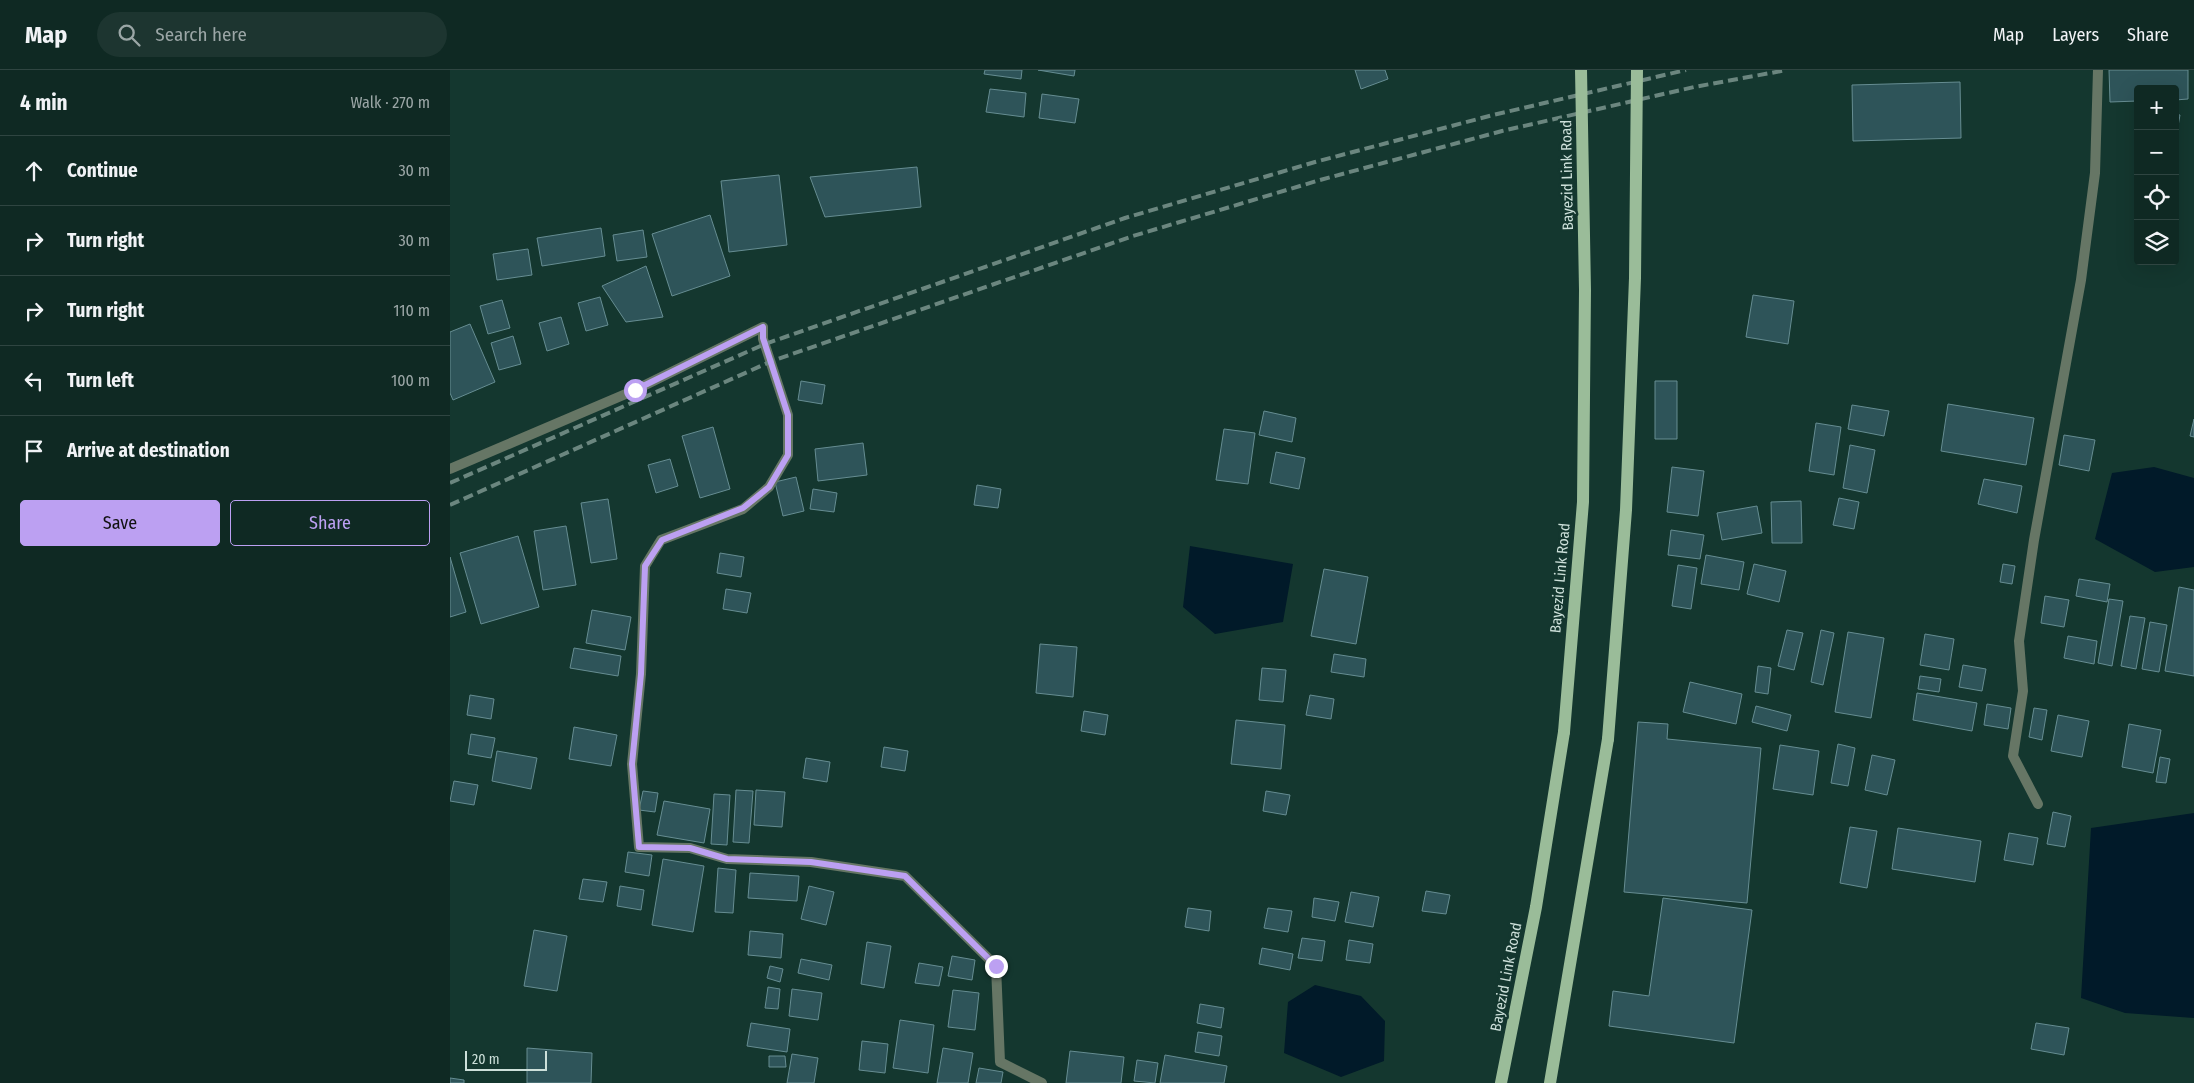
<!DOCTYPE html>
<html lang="en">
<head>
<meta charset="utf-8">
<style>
	:root { --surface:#0f2923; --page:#1d3530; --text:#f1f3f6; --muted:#9ba6a6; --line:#2f4541; --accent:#bca0f2 }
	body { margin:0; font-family:"Fira Sans Condensed",sans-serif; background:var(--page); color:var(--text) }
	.controls { position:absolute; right:15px; top:15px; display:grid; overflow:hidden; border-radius:5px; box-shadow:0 5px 20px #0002 }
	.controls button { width:45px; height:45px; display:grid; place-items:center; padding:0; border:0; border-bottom:1px solid var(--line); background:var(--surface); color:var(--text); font:25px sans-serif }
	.scale { position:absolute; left:15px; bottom:12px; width:82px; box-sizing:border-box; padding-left:5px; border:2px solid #cde0da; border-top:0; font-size:14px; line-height:18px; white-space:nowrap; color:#cde0da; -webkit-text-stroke:4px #14372f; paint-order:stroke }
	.stop { position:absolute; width:15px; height:15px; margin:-11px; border:4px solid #bca0f2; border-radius:50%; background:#fff }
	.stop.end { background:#bca0f2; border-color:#fff; box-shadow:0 1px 5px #0008 }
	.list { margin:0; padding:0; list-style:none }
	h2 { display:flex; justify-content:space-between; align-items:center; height:65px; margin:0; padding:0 20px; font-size:21px }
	h2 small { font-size:16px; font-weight:400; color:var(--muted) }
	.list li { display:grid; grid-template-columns:32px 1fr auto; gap:15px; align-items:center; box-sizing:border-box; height:70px; padding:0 20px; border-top:1px solid var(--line) }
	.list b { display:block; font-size:19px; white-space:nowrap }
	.list em { font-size:16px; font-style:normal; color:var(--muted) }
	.actions { display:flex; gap:10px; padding:15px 20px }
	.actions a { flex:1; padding:11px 0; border:1px solid var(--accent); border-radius:5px; text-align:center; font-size:18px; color:var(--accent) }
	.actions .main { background:var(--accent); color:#111 }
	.icon { flex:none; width:28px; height:28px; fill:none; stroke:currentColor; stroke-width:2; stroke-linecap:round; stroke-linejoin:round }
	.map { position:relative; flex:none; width:1744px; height:1013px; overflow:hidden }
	header { display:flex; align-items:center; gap:30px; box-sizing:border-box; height:70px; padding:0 25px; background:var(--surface); border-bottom:1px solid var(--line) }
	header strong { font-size:24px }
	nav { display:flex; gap:28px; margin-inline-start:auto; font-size:18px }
	.search { width:350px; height:45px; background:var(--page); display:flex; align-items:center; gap:12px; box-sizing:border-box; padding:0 18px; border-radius:28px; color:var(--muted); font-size:19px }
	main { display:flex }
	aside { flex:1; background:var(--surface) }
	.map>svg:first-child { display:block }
	.water { fill:#011a29 }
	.building { fill:#2e5459; stroke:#668d92 }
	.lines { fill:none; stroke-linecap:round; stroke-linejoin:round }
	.street { stroke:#667665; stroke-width:10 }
	.primary { stroke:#9abc99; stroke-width:12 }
	.rail { stroke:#6b867f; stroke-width:4; stroke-dasharray:10 5; stroke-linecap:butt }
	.primary-bridge { stroke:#9abc99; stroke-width:12 }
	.route { stroke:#bca0f2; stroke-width:6 }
	.labels { text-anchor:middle; stroke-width:5; stroke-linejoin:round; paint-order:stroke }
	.street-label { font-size:15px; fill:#cde0da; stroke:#14372f }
</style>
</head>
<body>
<header>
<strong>Map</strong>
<div class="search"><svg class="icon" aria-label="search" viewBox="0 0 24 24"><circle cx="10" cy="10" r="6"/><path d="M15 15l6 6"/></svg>Search here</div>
<nav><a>Map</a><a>Layers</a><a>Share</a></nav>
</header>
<main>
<aside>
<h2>4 min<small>Walk · 270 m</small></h2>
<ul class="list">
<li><svg class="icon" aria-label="ahead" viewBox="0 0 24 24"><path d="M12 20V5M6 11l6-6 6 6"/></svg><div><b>Continue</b></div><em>30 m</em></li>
<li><svg class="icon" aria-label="right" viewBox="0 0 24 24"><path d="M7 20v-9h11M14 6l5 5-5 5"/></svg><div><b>Turn right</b></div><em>30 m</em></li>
<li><svg class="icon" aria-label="right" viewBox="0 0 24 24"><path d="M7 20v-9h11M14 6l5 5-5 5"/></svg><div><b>Turn right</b></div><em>110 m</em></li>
<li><svg class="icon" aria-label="left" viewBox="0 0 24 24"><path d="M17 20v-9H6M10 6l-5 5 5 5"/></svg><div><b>Turn left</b></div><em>100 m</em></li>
<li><svg class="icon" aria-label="arrive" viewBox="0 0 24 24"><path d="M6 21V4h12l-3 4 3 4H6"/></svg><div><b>Arrive at destination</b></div></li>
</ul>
<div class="actions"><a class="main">Save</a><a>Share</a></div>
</aside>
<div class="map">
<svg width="1744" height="1013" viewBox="0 0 1744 1013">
	<rect width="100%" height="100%" fill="#14372f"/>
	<path class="water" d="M1704 397 1744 408V497L1705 502 1645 469 1662 403Z
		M740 476 843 494 833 552 765 564 733 537Z
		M1744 743V948L1675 943 1631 928 1641 758Z
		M865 915 911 926 935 951 934 991 891 1007 834 983 838 932Z"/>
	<path class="building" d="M535 0H572L571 9 534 4Z
		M588 0H625L624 6Z
		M905 0H935L938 9 911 19Z
		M1659 0H1738V29L1725 30V19H1688V31L1660 32Z
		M1510 12 1511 68 1403 71 1402 15Z
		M540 19 576 23 574 47 536 42Z
		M592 24 629 29 625 53 589 48Z
		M1725 44 1730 45 1725 73Z
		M467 97 471 137 375 147 360 107Z
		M329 105 337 175 279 182 271 111Z
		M260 145 280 206 222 226 202 164Z
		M151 158 155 186 92 196 87 168Z
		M193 160 197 187 167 191 163 165Z
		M78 179 82 205 47 210 43 184Z
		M196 196 213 247 176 252 152 216Z
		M1303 225 1344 231 1338 274 1296 267Z
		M150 227 158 255 136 261 128 233Z
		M52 230 60 258 38 264 30 236Z
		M111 247 119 274 97 281 89 253Z
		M20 254 45 312 3 330 0 323V262Z
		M63 266 71 294 49 300 41 273Z
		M351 311 375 315 372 334 348 330Z
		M1205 311H1227V369H1205Z
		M1498 334 1584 348 1576 395 1491 381Z
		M1402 335 1439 341 1434 366 1398 359Z
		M814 341 846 348 842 372 809 365Z
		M1744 349V367L1740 366Z
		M1366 353 1391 357 1384 405 1359 401Z
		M263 357 280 419 250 428 232 366Z
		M774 359 805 363 798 414 766 410Z
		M1614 365 1645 370 1639 401 1609 395Z
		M413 373 417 405 368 411 365 379Z
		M1400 375 1425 380 1417 423 1393 418Z
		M826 382 855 388 849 419 820 413Z
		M220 389 228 416 206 423 198 395Z
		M1222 397 1254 401 1248 446 1217 442Z
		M346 407 354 441 333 446 325 412Z
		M1534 409 1572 416 1567 443 1528 434Z
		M527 415 551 419 548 438 524 435Z
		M363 419 387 423 384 442 360 439Z
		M1389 428 1409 432 1404 459 1383 455Z
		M158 429 167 489 141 493 131 433Z
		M1351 431 1352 473H1322L1321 432Z
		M1307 436 1312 463 1272 470 1267 443Z
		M116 456 126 515 93 520 84 461Z
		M1221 460 1254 465 1250 489 1218 485Z
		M68 466 89 537 31 554 10 483Z
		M270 483 294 487 291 507 267 503Z
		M1256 485 1294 492 1289 520 1251 514Z
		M0 487 16 542 0 547Z
		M1304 494 1336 501 1329 532 1297 524Z
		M1553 494 1565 496 1562 514 1550 512Z
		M1228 495 1247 498 1241 539 1222 536Z
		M874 499 918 507 906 574 861 566Z
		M1629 509 1660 514 1657 532 1626 526Z
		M1729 517 1744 520V606L1715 601Z
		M276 519 301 523 297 543 273 539Z
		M1595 526 1619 530 1614 557 1591 553Z
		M1659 529 1673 531 1662 596 1648 593Z
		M142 540 181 547 175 580 136 573Z
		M1680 546 1695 548 1686 599 1671 596Z
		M1700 552 1717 555 1709 602 1692 599Z
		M1337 560 1353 563 1344 600 1328 596Z
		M1371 560 1384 563 1373 615 1361 612Z
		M1398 562 1434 568 1421 648 1385 642Z
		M1475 564 1504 569 1499 600 1470 595Z
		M1618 566 1647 571 1644 594 1614 588Z
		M590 574 627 577 623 627 586 623Z
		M124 578 171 586 168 606 120 598Z
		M884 584 916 589 914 607 881 602Z
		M1513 595 1536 599 1532 621 1509 617Z
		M1308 596 1321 598 1318 624 1305 622Z
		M812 598 836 600 833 632 809 630Z
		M1470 606 1491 609 1489 622 1468 619Z
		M1240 612 1292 624 1286 654 1233 642Z
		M1467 623 1527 633 1522 661 1463 650Z
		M20 625 44 629 41 649 17 645Z
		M860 625 884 629 881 649 856 645Z
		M1537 634 1561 638 1558 659 1534 655Z
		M1306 636 1341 645 1337 661 1302 652Z
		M1584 638 1597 640 1592 670 1579 667Z
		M634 641 658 645 655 665 631 661Z
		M1608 645 1639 651 1632 687 1601 681Z
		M786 650 835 655 831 699 781 694Z
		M1188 652 1218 654 1217 669 1311 678 1297 833 1174 822Z
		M1679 654 1711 660 1703 703 1672 697Z
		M124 657 167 665 161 696 119 689Z
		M21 664 45 668 41 688 18 684Z
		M1388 674 1405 678 1398 716 1381 713Z
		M1330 675 1369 681 1363 725 1323 719Z
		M434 677 458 681 455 701 431 697Z
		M47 681 87 688 81 719 42 711Z
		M1422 685 1445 690 1437 725 1415 720Z
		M1710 687 1720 689 1716 713 1706 712Z
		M356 688 380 692 377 712 353 708Z
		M4 711 28 715 24 735 0 731Z
		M286 720 303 721 299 773 283 772Z
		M306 720 335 722 332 757 304 755Z
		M193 721 208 723 205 742 189 740Z
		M816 721 840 725 836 745 813 741Z
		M264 724 280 725 277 775 261 774Z
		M214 731 260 739 254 773 207 765Z
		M1603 742 1621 746 1615 777 1597 774Z
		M1400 757 1427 761 1417 818 1390 813Z
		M1448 758 1531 771 1525 812 1442 799Z
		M1559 763 1588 768 1583 795 1554 790Z
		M178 782 202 785 199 806 175 802Z
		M213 789 254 796 243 862 202 855Z
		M268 798 286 800 283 843 265 842Z
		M300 803 349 806 347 831 298 828Z
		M133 809 157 812 153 832 129 829Z
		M170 816 194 820 191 840 167 836Z
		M359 816 384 822 376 855 351 849Z
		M976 821 1000 825 996 844 972 841Z
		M901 822 929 827 923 857 895 852Z
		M864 828 889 832 885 851 862 847Z
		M1213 828 1302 840 1284 973 1159 956 1163 921 1199 926Z
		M738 838 761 841 759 861 735 857Z
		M818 838 842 841 838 862 814 858Z
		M84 860 117 866 107 921 74 916Z
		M300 861 333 864 331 888 298 885Z
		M852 868 875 871 872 891 848 888Z
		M899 870 923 874 920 893 896 890Z
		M417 872 441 876 434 918 411 914Z
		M812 878 843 884 840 900 809 894Z
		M502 886 525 890 522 910 498 906Z
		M351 889 382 895 379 910 348 903Z
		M469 893 493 897 489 916 465 913Z
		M320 896 333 899 330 912 317 908Z
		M318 917 330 919 328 939 315 938Z
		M342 919 372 923 368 950 339 946Z
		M503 920 529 923 525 960 498 957Z
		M750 934 774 938 771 958 747 953Z
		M450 950 484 955 478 1003 443 998Z
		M301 953 340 959 337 982 297 976Z
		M1586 953 1619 958 1614 985 1581 979Z
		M748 962 772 966 769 986 745 982Z
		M412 971 438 974 435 1003 409 1000Z
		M77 978 142 983 141 1013H77Z
		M493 978 523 983 518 1013H487Z
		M620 981 674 987 671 1013H616Z
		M342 984 368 988 364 1013H337Z
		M715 985 777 996 774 1013H710Z
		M319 986H335L336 997H319Z
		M687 990 708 993 705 1013 684 1011Z
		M529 998 553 1002 551 1013H526Z
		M0 1008 14 1010V1013H0Z"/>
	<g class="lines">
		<path class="street" d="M0 399 185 320 313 257V269L338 345V385L319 417 293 439 211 470 195 496 191 604 182 694 189 777 240 778 277 789 361 792 455 806 546 896 550 992 592 1013
			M1588 734 1563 686 1573 621 1569 571 1584 470 1631 210 1645 103 1648 0"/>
		<path class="primary" d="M1051 1013 1086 837 1114 662
			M1100 1013 1158 669"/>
		<path class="rail" d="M0 413 315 274 675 148 865 92 1043 45 1236 0
			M0 435 322 291 683 166 870 110 1052 61 1244 17 1337 0"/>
		<path class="primary-bridge" d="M1114 662 1133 432 1135 220 1131 0
			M1158 669 1176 440 1185 208 1187 0"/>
	</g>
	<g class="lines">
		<path class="route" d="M185 320 313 257V268L338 345V385L319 417 293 438 212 470 195 496 191 604 182 694 189 777 240 778 277 789 361 792 455 806 546 896"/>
	</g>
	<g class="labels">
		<g class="street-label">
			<text transform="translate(1117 105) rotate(-91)" y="5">Bayezid Link Road</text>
			<text transform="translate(1110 508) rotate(-85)" y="5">Bayezid Link Road</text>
			<text transform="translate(1056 907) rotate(-79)" y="5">Bayezid Link Road</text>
		</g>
	</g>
</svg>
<div class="controls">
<button>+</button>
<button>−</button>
<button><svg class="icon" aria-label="locate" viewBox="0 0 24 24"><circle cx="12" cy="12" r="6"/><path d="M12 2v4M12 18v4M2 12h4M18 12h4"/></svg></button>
<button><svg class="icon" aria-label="layers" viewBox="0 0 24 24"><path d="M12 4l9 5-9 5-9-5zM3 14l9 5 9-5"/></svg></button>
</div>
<div class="scale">20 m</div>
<div class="stop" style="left:185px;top:320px"></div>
<div class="stop end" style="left:546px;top:896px"></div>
</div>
</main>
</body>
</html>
